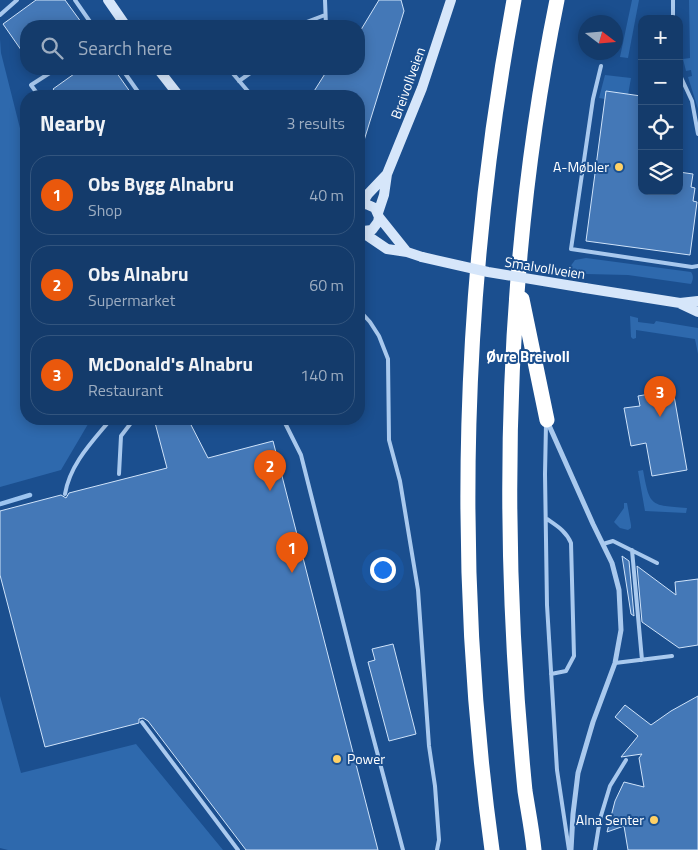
<!DOCTYPE html>
<html lang="en">
<head>
<meta charset="utf-8">
<style>
	:root { --surface:#143b6b; --page:#1d4271; --text:#f1f3f6; --muted:#9dadc1; --line:#33557e; --accent:#ea580c }
	body { margin:0; font-family:"Titillium Web",sans-serif; background:var(--page); color:var(--text) }
	.controls { position:absolute; right:15px; top:15px; display:grid; overflow:hidden; border-radius:10px; box-shadow:0 2px 12px #0003 }
	.controls button { width:45px; height:45px; display:grid; place-items:center; padding:0; border:0; border-bottom:1px solid var(--line); background:var(--surface); color:var(--text); font:25px sans-serif }
	.compass { position:absolute; left:578px; top:15px; width:45px; height:45px; border-radius:50%; background:var(--surface); box-shadow:0 2px 12px #0003; rotate:106deg }
	.you { position:absolute; left:382px; top:569px; width:18px; height:18px; margin:-12px; border:4px solid #fff; border-radius:50%; background:#1a73e8; box-shadow:0 0 0 8px #1a73e833 }
	.badge { display:grid; place-items:center; width:32px; height:32px; border-radius:50%; background:var(--accent); color:#fff; font-size:16px; font-weight:700 }
	.pin { position:absolute; translate:-50% -41px; filter:drop-shadow(0 1px 2px #0008) }
	.pin::after { content:''; position:absolute; top:26px; width:18px; height:15px; background:inherit; clip-path:polygon(0 0,100% 0,50% 100%) }
	.list { margin:0; padding:0; list-style:none }
	h2 { display:flex; justify-content:space-between; align-items:center; height:65px; margin:0; padding:0 20px; font-size:21px }
	h2 small { font-size:16px; font-weight:400; color:var(--muted) }
	.list li { display:grid; grid-template-columns:32px 1fr auto; gap:15px; align-items:center; box-sizing:border-box; height:80px; margin:0 10px 10px; padding:0 10px; border:1px solid var(--line); border-radius:20px }
	.list b { display:block; font-size:19px; white-space:nowrap }
	.list p { margin:0; font-size:16px; white-space:nowrap; color:var(--muted) }
	.list em { font-size:16px; font-style:normal; color:var(--muted) }
	.icon { flex:none; width:28px; height:28px; fill:none; stroke:currentColor; stroke-width:2; stroke-linecap:round; stroke-linejoin:round }
	.map { position:relative; flex:none; width:698px; height:850px; overflow:hidden }
	.search { position:absolute; background:var(--surface); box-shadow:0 2px 12px #0003; left:20px; top:20px; width:345px; height:55px; display:flex; align-items:center; gap:12px; box-sizing:border-box; padding:0 18px; border-radius:20px; color:var(--muted); font-size:19px }
	.panel { position:absolute; background:var(--surface); box-shadow:0 2px 12px #0003; left:20px; top:90px; width:345px; height:335px; border-radius:20px }
	.map>svg:first-child { display:block }
	.green { fill:#2e69ad }
	.lines { fill:none; stroke-linecap:round; stroke-linejoin:round }
	.stream { stroke:#9cc4f0; stroke-width:4.5 }
	.building { fill:#4478b7; stroke:#cfe3fa }
	.lane { stroke:#a9c9ee; stroke-width:4 }
	.street { stroke:#a9c9ee; stroke-width:5 }
	.secondary { stroke:#d6e6fa; stroke-width:10 }
	.highway { stroke:#fff; stroke-width:15 }
	.secondary-bridge { stroke:#d6e6fa; stroke-width:10 }
	.poi-dot { fill:#ffd166; stroke:#1b4f8f; stroke-width:2 }
	.labels { text-anchor:middle; stroke-width:4; stroke-linejoin:round; paint-order:stroke }
	.street-label { font-size:14px; fill:#fff; stroke:#1b4f8f }
	.poi-label { font-size:14px; fill:#fff; stroke:#1b4f8f; text-anchor:end }
	.neighbourhood-label { font-size:15px; font-weight:bold; fill:#fff; stroke:#1b4f8f }
</style>
</head>
<body>
<div class="map">
<svg width="698" height="850" viewBox="0 0 698 850">
	<rect width="100%" height="100%" fill="#1b4f8f"/>
	<path class="green" d="M632 0H639L628 58 620 57Z
		M689 0H698V109L688 77 692 76 691 70 686 71 683 59 690 58Z
		M0 39 1 53 26 152V419H91L61 470 0 487Z
		M605 75 631 78 628 95 606 92 605 99 599 98Z
		M586 258 691 272C694 276 693 280 691 284L628 275 586 274 567 271 575 260Z
		M630 316 638 318V322L654 324 656 321 698 328V354L695 339 636 330V338L633 339 631 337Z
		M643 470C650 507 650 505 687 508L686 513 645 511 638 471Z
		M624 503H627L631 525V528L628 530 620 528 614 522 624 508Z
		M0 696 21 773 136 744 223 850H8L0 848Z"/>
	<g class="lines">
		<path class="stream" d="M0 504 30 495"/>
	</g>
	<path class="building" d="M36 0H65L84 26H26V57L3 24Z
		M379 0H401L404 11 362 147 359 146V96H311L328 69H359V33Z
		M81 69H114L133 96H59L53 89Z
		M606 91 641 96 642 191H679V172L693 174 691 187 695 188 693 201 697 202 690 255 586 241Z
		M673 390 687 470 652 476 646 443 631 446 624 408 640 406 638 396Z
		M154 419H188L208 458 273 441 378 850H246L148 721 143 718 139 719V723L45 747 0 575V511L61 495 66 498 69 493 167 468Z
		M622 556 629 561 634 616 631 614Z
		M637 566 676 595 675 582 698 579V645L679 648 642 622Z
		M393 644 416 734 389 741 368 662 375 660 372 649Z
		M698 696V850H628L624 826 607 832 615 801 624 782 644 787 639 758 642 754 621 757 638 736 615 717 625 705 651 725 671 711Z"/>
	<g class="lines">
		<path class="lane" d="M75 0 93 26
			M325 0 326 26
			M673 0V19
			M0 15 17 0
			M175 26 184 23 193 26
			M296 26 325 15
			M601 66 593 99 571 249 692 267 698 266
			M122 69 141 96
			M229 69 252 96
			M679 73 692 101 698 134
			M239 81 256 69
			M39 96 31 85 56 69
			M359 310 370 322 379 336 388 359 389 440 400 481 418 590 429 746 435 786 439 840 437 850
			M283 419 301 455 353 661 403 850
			M546 424 545 474 547 605 557 770 569 850
			M119 474 121 436 134 419
			M65 494C70 464 92 442 111 419
			M547 519C557 526 566 531 571 543L574 656 566 671 551 674
			M603 544 613 541 657 563
			M632 550 642 660
			M615 663 672 656
			M142 722 238 850
			M595 850 600 819 610 786 626 760"/>
		<path class="street" d="M548 423 593 524 612 563 619 590 621 630 615 663 593 722 578 773 573 814 571 850"/>
		<path class="secondary" d="M108 0 126 26
			M158 69 179 96
			M361 205 368 194 387 174
			M359 206 366 204 375 208 379 217 407 252
			M378 213 384 195 387 174 422 88 451 0
			M359 230 387 249 407 252 422 257
			M363 231 372 230 378 222 379 217
			M585 288 680 303 698 301
			M681 304 698 312"/>
		<path class="highway" d="M522 299 547 420
			M492 850C453 568 462 280 514 0
			M534 850C532 830 528 810 525 791 499 527 504 260 557 0"/>
		<path class="secondary-bridge" d="M422 257 488 272 585 288"/>
	</g>
	<g class="poi-dot">
		<circle cx="619" cy="167" r="5"/>
		<circle cx="337" cy="759" r="5"/>
		<circle cx="654" cy="820" r="5"/>
	</g>
	<g class="labels">
		<g class="street-label">
			<text transform="translate(408 83) rotate(-70)" y="5">Breivollveien</text>
			<text transform="translate(545 268) rotate(9)" y="5">Smalvollveien</text>
		</g>
		<g class="poi-label">
			<text x="609" y="172">A-Møbler</text>
			<text x="347" y="764" text-anchor="start">Power</text>
			<text x="644" y="825">Alna Senter</text>
		</g>
		<g class="neighbourhood-label">
			<text x="528" y="362">Øvre Breivoll</text>
		</g>
	</g>
</svg>
<div class="controls">
<button>+</button>
<button>−</button>
<button><svg class="icon" aria-label="locate" viewBox="0 0 24 24"><circle cx="12" cy="12" r="6"/><path d="M12 2v4M12 18v4M2 12h4M18 12h4"/></svg></button>
<button><svg class="icon" aria-label="layers" viewBox="0 0 24 24"><path d="M12 4l9 5-9 5-9-5zM3 14l9 5 9-5"/></svg></button>
</div>
<svg class="compass" viewBox="-18 -18 36 36"><path d="M0-13l5 13h-10z" fill="#e53935"/><path d="M0 13l5-13h-10z" fill="#9dadc1"/></svg>
<div class="you"></div>
<div class="pin badge" style="left:292px;top:573px">1</div>
<div class="pin badge" style="left:270px;top:491px">2</div>
<div class="pin badge" style="left:660px;top:417px">3</div>
<div class="search"><svg class="icon" aria-label="search" viewBox="0 0 24 24"><circle cx="10" cy="10" r="6"/><path d="M15 15l6 6"/></svg>Search here</div>
<section class="panel">
<h2>Nearby<small>3 results</small></h2>
<ul class="list">
<li><span class="badge">1</span><div><b>Obs Bygg Alnabru</b><p>Shop</p></div><em>40 m</em></li>
<li><span class="badge">2</span><div><b>Obs Alnabru</b><p>Supermarket</p></div><em>60 m</em></li>
<li><span class="badge">3</span><div><b>McDonald's Alnabru</b><p>Restaurant</p></div><em>140 m</em></li>
</ul>
</section>
</div>
</body>
</html>
